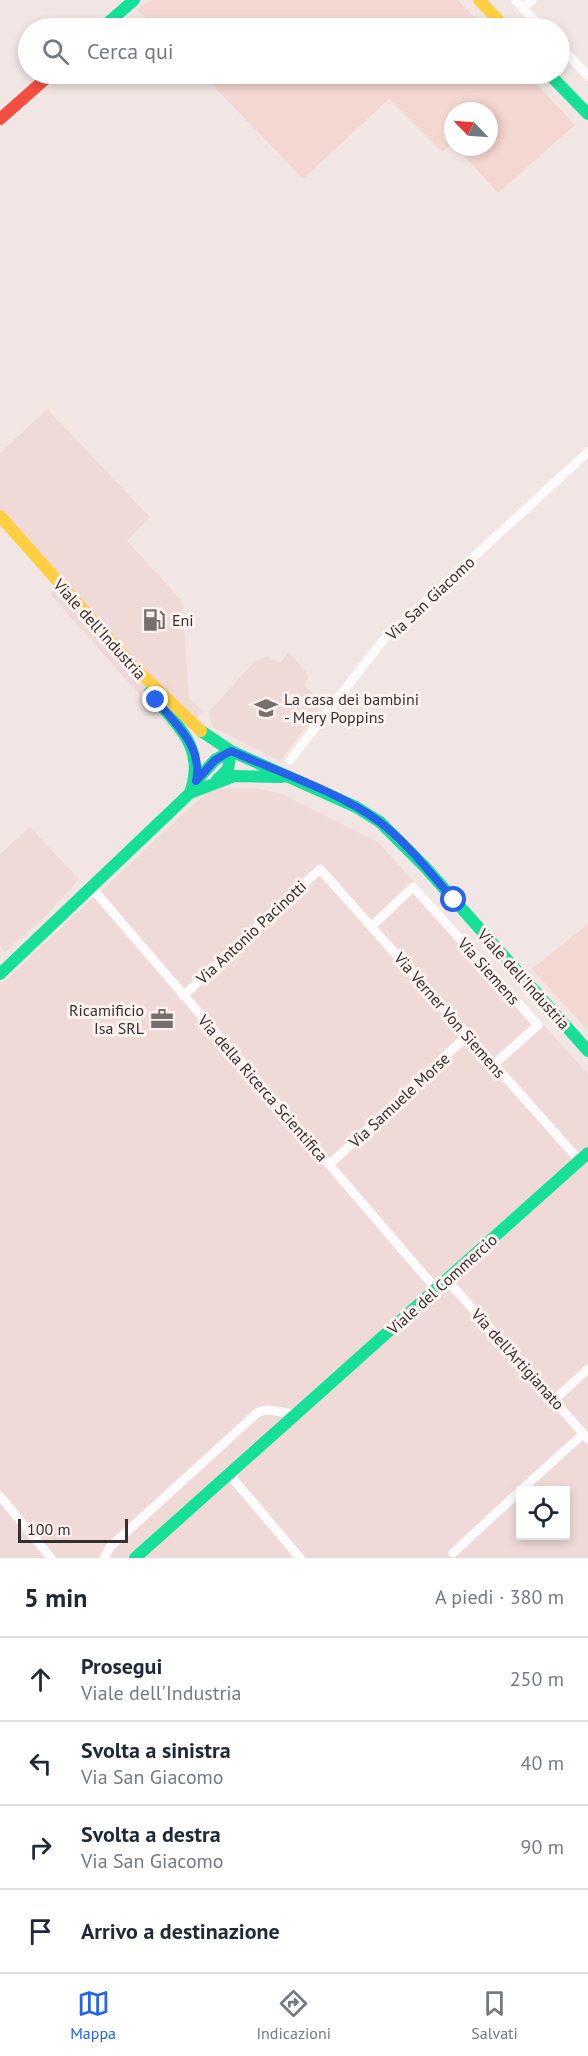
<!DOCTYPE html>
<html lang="it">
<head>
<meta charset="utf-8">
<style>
	:root { --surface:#fff; --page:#f6f6f7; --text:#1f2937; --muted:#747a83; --line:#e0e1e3; --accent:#2563eb }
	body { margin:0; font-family:"PT Sans",sans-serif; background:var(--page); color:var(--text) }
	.controls { position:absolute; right:18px; bottom:18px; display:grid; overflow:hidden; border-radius:0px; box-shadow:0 3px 9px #0003 }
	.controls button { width:54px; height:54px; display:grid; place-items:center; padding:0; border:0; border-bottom:2px solid var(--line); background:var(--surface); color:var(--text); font:30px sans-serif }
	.compass { position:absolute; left:444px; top:102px; width:54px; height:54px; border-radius:50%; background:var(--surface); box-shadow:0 3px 9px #0003; rotate:295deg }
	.scale { position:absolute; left:18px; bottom:15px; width:110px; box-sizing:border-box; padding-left:6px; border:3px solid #372f2d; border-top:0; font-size:16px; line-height:21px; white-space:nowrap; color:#372f2d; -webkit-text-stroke:4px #fcf3f1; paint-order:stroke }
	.stop { position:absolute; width:18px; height:18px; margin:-14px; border:4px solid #2563eb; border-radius:50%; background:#fff }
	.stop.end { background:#2563eb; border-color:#fff; box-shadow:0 2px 6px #0008 }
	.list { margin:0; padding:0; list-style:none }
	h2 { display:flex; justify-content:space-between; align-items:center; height:78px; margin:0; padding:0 24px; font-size:26px }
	h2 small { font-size:20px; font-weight:400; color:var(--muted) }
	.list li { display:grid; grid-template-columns:39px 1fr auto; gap:18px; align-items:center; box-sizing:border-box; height:84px; padding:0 24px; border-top:2px solid var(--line) }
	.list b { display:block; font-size:22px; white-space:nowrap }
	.list p { margin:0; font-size:20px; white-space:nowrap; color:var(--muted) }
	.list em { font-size:20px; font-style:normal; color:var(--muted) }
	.icon { flex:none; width:33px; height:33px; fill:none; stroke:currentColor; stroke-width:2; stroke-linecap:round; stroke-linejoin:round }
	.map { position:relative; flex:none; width:588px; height:1558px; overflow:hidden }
	.search { position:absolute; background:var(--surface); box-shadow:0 3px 9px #0003; left:18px; right:18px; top:18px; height:66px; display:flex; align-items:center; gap:15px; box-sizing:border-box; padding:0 21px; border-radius:33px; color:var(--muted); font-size:22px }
	.sheet { height:414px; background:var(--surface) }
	nav { display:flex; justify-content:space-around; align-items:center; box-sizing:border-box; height:84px; border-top:2px solid var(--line); background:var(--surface); font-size:16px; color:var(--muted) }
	nav a { display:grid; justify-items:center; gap:3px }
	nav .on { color:var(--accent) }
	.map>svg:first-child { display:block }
	.built { fill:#f0dad7; fill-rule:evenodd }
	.green { fill:#f5d7d1 }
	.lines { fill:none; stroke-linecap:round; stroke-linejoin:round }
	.street { stroke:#fdfbfb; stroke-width:9 }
	.fast { stroke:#16e098; stroke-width:12 }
	.slow { stroke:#ffcf43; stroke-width:12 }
	.jam { stroke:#f24e42; stroke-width:12 }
	.route { stroke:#2563eb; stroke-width:8 }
	.labels { text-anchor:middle; stroke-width:6; stroke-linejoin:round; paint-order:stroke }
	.street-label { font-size:16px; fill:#372f2d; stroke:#fcf3f1 }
	.poi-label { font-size:16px; fill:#372f2d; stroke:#fcf3f1; text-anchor:start }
</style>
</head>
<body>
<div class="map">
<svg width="588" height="1558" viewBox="0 0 588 1558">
	<rect width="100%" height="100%" fill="#f2e6e4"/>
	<path class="built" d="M47 409 150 517 127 541 182 601 189 698 203 711 177 737 50 594 58 586 0 522V453Z
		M289 652 309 676 305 685 323 704 280 761 213 727 208 712 257 659 268 657 280 663Z
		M225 788H259L282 794 378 842 588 1074V1558H0V985L195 803 210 792ZM520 1490H566V1536H520Z
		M30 827 79 879 47 915 5 952 0 947V854Z"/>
	<path class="green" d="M151 0H458L484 28H157L136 9Z
		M202 74H527L575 125 498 193 456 147H489V111H453V144L442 152 389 99 303 179Z
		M588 924V1031L532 969Z"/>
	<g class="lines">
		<path class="street" d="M515 0 542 28
			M523 8 532 0
			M560 46 588 76
			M290 760 384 639 588 452
			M91 887 436 1289
			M372 926 413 887 538 1025 493 1065
			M183 996 320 869 580 1161
			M329 1165 469 1034
			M447 1280 588 1439
			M555 1399 588 1369
			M229 1474 300 1558
			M521 1490 583 1434
			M0 1496 51 1558
			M453 1553 520 1491
			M104 1558 110 1547 258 1412 268 1410 295 1414"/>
		<path class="fast" d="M102 28 134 0
			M549 74 588 114
			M201 731 231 751 356 807 380 822 425 867 588 1051
			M197 780 215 760 231 751 228 769 217 780
			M190 793 235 776 282 777
			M0 974 190 793C207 746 176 726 150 692
			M135 1558 588 1153"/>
		<path class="slow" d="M479 0 506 28
			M0 516 133 666 201 731"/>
		<path class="jam" d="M0 119 51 74"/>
	</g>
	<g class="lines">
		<path class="route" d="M156 700C176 725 203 746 196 781L215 760 231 751C274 770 340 793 377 820 406 841 430 873 454 900"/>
	</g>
	<defs>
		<g id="fuel-bare" transform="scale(1.8)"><path d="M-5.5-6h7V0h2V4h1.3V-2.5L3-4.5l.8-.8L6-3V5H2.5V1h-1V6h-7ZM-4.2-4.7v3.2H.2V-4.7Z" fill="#786f6d" stroke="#fcf3f1" stroke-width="2.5" paint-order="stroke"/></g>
		<g id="school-bare" transform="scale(1.8)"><path d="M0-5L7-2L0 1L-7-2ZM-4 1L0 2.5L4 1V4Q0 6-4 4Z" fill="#786f6d" stroke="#fcf3f1" stroke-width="2.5" paint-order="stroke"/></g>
		<g id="office-bare" transform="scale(1.8)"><path d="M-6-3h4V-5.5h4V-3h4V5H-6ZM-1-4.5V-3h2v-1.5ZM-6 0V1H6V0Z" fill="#786f6d" stroke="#fcf3f1" stroke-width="2.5" paint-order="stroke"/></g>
	</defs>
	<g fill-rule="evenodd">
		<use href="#fuel-bare" x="154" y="620"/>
		<use href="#school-bare" x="266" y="708"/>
		<use href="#office-bare" x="162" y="1019"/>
	</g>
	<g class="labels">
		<g class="street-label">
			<text transform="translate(430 598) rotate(-43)" y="6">Via San Giacomo</text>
			<text transform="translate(100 629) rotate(48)" y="6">Viale dell'Industria</text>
			<text transform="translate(251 932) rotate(-43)" y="6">Via Antonio Pacinotti</text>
			<text transform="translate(489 971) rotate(48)" y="6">Via Siemens</text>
			<text transform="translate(524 979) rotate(48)" y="6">Viale dell'Industria</text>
			<text transform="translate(450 1015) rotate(49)" y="6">Via Verner Von Siemens</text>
			<text transform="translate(263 1088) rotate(49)" y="6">Via della Ricerca Scientifica</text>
			<text transform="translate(399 1100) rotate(-43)" y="6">Via Samuele Morse</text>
			<text transform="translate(442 1284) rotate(-42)" y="6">Viale del Commercio</text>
			<text transform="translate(518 1359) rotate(48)" y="6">Via dell'Artigianato</text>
		</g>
		<g class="poi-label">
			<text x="172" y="626">Eni</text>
			<text x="284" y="705">La casa dei bambini<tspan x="284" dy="18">- Mery Poppins</tspan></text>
			<text x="144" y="1016" text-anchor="end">Ricamificio<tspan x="144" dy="18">Isa SRL</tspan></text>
		</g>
	</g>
</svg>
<div class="controls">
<button><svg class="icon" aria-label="locate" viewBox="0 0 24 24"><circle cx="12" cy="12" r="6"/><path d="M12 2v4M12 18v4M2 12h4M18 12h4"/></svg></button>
</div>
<svg class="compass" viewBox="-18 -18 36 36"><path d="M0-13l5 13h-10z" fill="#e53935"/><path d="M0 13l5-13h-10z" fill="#747a83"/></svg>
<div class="scale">100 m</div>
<div class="stop" style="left:454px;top:900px"></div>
<div class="stop end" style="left:156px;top:700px"></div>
<div class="search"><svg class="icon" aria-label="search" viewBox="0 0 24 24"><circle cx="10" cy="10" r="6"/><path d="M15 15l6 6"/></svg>Cerca qui</div>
</div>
<section class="sheet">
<h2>5 min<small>A piedi · 380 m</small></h2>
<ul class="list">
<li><svg class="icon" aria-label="ahead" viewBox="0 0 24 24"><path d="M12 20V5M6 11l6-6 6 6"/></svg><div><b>Prosegui</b><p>Viale dell'Industria</p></div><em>250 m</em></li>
<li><svg class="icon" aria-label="left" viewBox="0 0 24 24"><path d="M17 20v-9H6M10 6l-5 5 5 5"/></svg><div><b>Svolta a sinistra</b><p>Via San Giacomo</p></div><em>40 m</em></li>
<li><svg class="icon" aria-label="right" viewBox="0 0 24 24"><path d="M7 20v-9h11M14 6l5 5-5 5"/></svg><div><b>Svolta a destra</b><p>Via San Giacomo</p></div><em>90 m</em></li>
<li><svg class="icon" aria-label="arrive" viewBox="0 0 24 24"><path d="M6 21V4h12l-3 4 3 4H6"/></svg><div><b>Arrivo a destinazione</b></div></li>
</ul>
</section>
<nav>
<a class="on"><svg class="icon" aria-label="map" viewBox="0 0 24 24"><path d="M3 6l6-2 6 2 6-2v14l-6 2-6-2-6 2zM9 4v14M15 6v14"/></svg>Mappa</a>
<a><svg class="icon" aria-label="directions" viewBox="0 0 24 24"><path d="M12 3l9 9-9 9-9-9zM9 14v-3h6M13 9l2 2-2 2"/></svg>Indicazioni</a>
<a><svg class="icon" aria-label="saved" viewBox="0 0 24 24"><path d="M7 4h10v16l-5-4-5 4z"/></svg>Salvati</a>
</nav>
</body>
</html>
